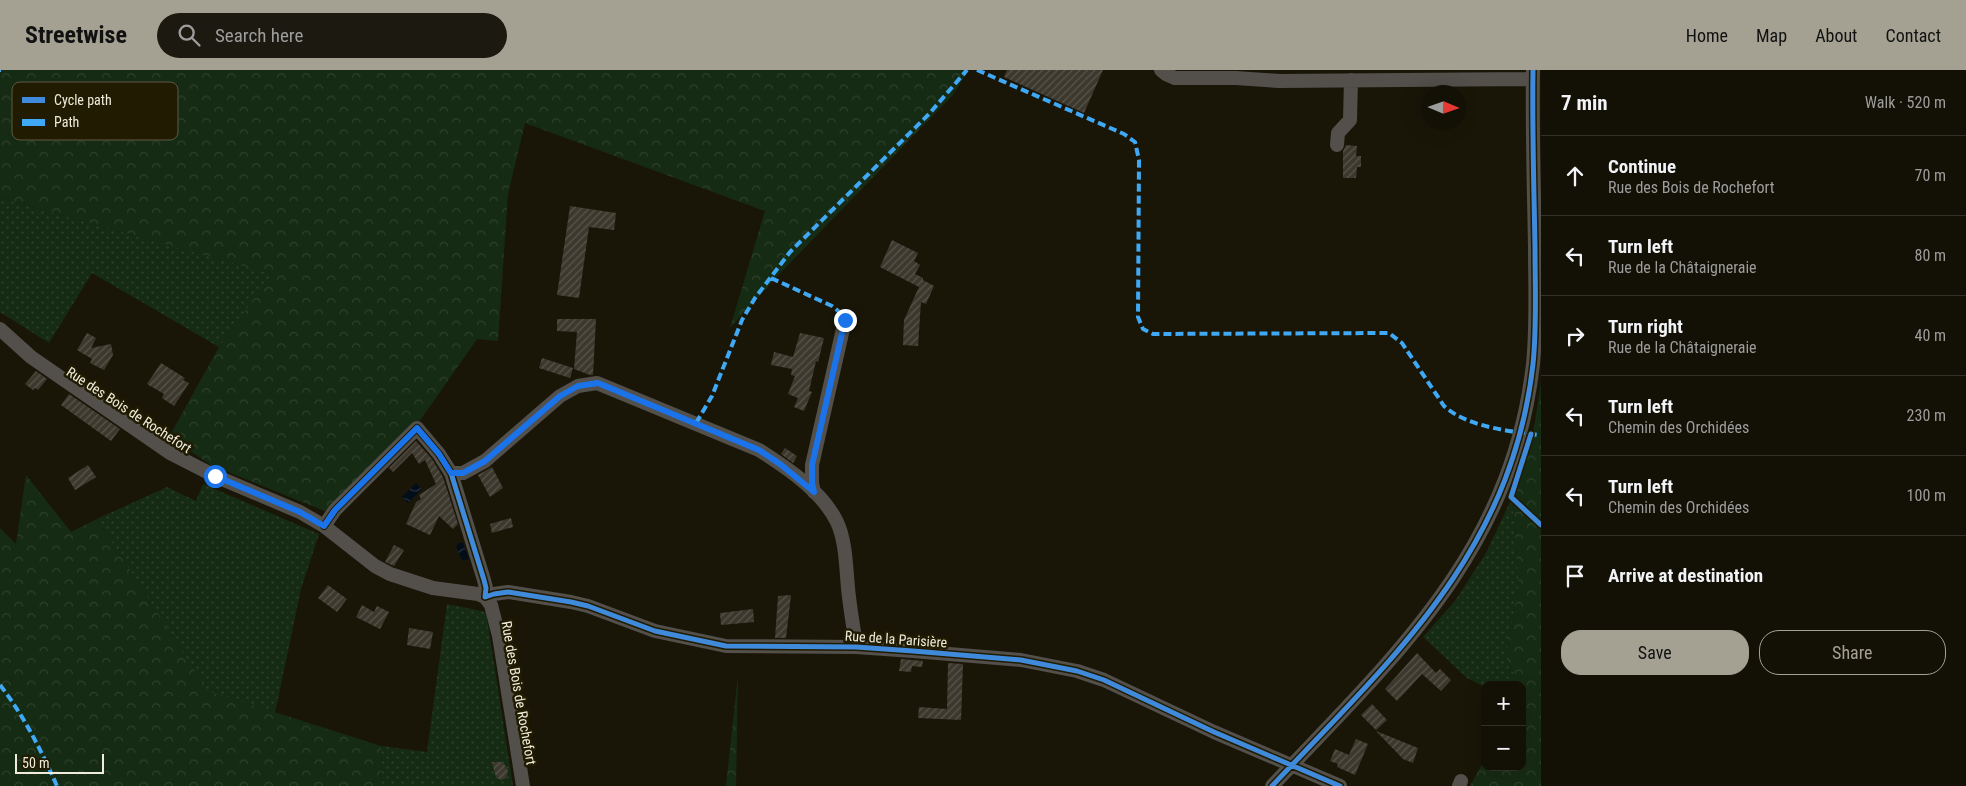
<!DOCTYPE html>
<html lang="en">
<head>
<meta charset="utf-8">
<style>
	:root { --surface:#131006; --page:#1c1910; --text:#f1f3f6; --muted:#9d9d9b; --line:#323028; --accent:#a4a192 }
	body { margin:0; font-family:"Roboto Condensed",sans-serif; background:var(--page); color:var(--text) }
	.controls { position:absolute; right:15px; bottom:15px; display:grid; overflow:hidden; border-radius:10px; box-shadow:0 5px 20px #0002 }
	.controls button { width:45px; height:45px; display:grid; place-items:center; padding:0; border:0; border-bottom:1px solid var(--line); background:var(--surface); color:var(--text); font:25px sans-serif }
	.compass { position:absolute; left:1421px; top:15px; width:45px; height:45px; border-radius:50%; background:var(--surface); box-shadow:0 5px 20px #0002; rotate:92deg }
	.scale { position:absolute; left:15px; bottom:12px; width:89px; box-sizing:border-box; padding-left:5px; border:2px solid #efecdc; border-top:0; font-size:14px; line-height:18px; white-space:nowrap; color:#efecdc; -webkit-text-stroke:4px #201b01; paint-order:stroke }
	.stop { position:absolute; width:15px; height:15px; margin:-11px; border:4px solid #1a73e8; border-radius:50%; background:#fff }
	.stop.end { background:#1a73e8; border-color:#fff; box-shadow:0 1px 5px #0008 }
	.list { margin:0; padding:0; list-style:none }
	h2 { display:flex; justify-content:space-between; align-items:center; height:65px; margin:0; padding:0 20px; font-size:21px }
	h2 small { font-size:16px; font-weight:400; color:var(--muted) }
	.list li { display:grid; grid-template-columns:32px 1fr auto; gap:15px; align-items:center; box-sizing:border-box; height:80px; padding:0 20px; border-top:1px solid var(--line) }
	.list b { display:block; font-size:19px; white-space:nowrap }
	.list p { margin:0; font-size:16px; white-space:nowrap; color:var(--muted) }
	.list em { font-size:16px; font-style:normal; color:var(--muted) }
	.actions { display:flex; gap:10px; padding:15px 20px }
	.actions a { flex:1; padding:11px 0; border:1px solid var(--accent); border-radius:20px; text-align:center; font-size:18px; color:var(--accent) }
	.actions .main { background:var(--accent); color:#111 }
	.icon { flex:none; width:28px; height:28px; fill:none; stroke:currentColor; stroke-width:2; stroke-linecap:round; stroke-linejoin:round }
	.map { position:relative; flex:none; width:1541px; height:716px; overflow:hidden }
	header { display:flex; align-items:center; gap:30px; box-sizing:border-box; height:70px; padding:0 25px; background:var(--accent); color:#111 }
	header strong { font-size:24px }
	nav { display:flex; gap:28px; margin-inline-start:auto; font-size:18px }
	.search { width:350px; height:45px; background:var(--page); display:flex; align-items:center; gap:12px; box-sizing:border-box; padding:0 18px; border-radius:28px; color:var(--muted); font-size:19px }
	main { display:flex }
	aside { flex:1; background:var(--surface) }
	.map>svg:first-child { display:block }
	.grass { fill:url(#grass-dots) }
	.forest { fill:url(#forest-crowns) }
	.water { fill:url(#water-waves) }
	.building { fill:url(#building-hatch) }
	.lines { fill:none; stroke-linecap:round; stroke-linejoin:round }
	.minor { stroke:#534f4a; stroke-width:14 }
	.quiet { stroke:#3fa9f5; stroke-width:4; stroke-dasharray:8 4; stroke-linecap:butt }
	.cycleway-casing { stroke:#201b01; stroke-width:8 }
	.cycleway { stroke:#408adc; stroke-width:5 }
	.route { stroke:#1a73e8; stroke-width:6 }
	.labels { text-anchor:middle; stroke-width:5; stroke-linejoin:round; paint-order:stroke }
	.street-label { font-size:14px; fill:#efecdc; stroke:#201b01 }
	.key { fill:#201b01; stroke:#5e5a43; stroke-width:1 }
	.key-label { font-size:14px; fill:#efecdc }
</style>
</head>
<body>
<header>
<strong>Streetwise</strong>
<div class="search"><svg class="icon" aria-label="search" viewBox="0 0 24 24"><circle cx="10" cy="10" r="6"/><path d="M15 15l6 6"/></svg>Search here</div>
<nav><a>Home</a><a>Map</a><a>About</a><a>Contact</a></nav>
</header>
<main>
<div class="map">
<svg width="1541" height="716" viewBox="0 0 1541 716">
	<defs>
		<pattern id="grass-dots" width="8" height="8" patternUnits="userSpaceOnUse" patternTransform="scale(1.25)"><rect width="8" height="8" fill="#162b14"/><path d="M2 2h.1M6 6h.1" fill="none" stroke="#2d402a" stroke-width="1.8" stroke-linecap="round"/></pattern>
		<pattern id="forest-crowns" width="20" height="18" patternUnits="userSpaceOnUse" patternTransform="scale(1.25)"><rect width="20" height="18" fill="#162b14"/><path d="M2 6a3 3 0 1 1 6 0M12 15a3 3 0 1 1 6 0" fill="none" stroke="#2d402a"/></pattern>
		<pattern id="water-waves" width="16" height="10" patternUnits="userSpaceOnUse" patternTransform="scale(1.25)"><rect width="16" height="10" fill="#020d1a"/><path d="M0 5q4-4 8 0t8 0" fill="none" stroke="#27303b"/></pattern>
		<pattern id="building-hatch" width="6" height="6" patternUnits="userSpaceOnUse" patternTransform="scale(1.25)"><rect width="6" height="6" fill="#3d382d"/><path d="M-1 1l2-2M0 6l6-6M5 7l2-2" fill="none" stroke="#59554b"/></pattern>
	</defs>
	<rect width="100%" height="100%" fill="#191608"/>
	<path class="grass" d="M0 128 273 204 219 277 92 203 49 273 0 242Z
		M203 414 319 464 301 519 275 643 208 622 97 449 167 417 196 431Z
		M1512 428 1519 513 1506 587 1519 615H1485V617L1467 608 1423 567 1455 531 1486 483Z
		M447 534 486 542 513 716H382L381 676 427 682Z"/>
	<path class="forest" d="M0 0H969L952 26 784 199 730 258 765 141 525 53 508 124 498 271 477 269 421 349 327 442 211 395 169 367 219 277 272 204 0 128Z
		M1541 313V716H1470L1485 689V697H1522V615H1519L1506 587 1519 513 1512 428 1532 370Z
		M26 405 71 462 97 449 208 621 381 676 382 716H0V458L16 474Z
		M738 605 736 716H726Z"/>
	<path class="water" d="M416 413 422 419 408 433 402 427Z
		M459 473H463L469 489 462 491 456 476Z"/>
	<path class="building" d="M1007 0H1103L1084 43 1004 7Z
		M1346 75 1357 76 1356 86H1361V97H1357L1356 108H1343V81Z
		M570 136 616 143 614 160 589 157 579 228 557 225Z
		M892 170 918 183 914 191 920 195 915 204 923 208V210L934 216 926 234 921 232 918 276 903 275 904 250 919 217 880 197Z
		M557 249H596L593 305H590L574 299 577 262 557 261Z
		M87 263 96 268 91 278 111 274 113 285 104 300 90 293 92 289 77 280Z
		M800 263 824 268 818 292 816 291 809 321 812 322 804 341 794 337 798 328 788 324 795 306 791 305 792 299 771 295 774 282 793 287Z
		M542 288 573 298 570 308 539 298Z
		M161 293 185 308 183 310 189 313 174 336 162 328 164 324 147 314Z
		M36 301 47 309 38 320 35 318 33 320 25 314Z
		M69 324 120 359 111 371 61 335Z
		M416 371 432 389 443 407 458 454 453 459 439 446 430 465 406 454 416 432 421 429 419 425 436 414 425 390 419 394 412 383 393 402 389 398Z
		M785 378 797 386 793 393 781 384Z
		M88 395 96 407 75 420 68 408Z
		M492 397 503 418 490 427 478 405Z
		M511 448 513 457 492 463 490 454Z
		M394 475 404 480 394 496 385 492Z
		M328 515 347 529 337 542 318 528Z
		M791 525 786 568H775L778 526Z
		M362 535 374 542 377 536 389 542 380 559 356 547Z
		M753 539 754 552 721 555 720 543Z
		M409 558 433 562 430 579 407 575Z
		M1417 583 1436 603 1440 599 1451 610 1441 621 1422 604 1397 631 1385 619Z
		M901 589 923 591 922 597 912 596 911 602 899 601Z
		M948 593 963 594 961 650 918 648 919 637 947 639Z
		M1372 634 1387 650 1376 660 1361 645Z
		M1376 661 1418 678 1413 693 1403 689Z
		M1356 669 1368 674 1355 705 1337 697 1338 694 1330 691 1335 679 1349 685Z
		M492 692H503L508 701 506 708 501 710 496 707Z"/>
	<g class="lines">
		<path class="minor" d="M1161 0 1166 4 1175 8H1236L1279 11 1532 9
			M1337 75 1338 63 1350 50 1351 10
			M0 259 31 287 170 383 215 406 300 442 324 456 375 496 390 504 433 518 478 524 485 527 491 535 499 566 523 716
			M451 403H463L485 391 560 326 578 316 597 313 759 380C787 398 822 421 837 452 847 473 846 505 849 527 851 544 854 560 856 577
			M814 422 812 413V395L845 250
			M324 456 335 440 417 358 439 384 451 403 484 510 486 518 485 527 494 524 508 522 571 532 588 536 655 561 726 576 856 577 913 581 1021 590 1077 601 1104 610 1214 662 1340 716
			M1272 716C1394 587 1512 481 1533 294 1537 255 1535 216 1535 177 1534 118 1532 59 1533 0
			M1459 716 1461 711"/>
		<path class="quiet" d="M0 0H1
			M977 0 1124 64 1135 72 1139 90 1138 247 1143 259 1153 264 1389 263 1402 273 1444 336C1467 357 1509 361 1539 365
			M771 208 832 236 842 244 845 250
			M696 353 712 326 742 250 755 228 790 182 929 44 967 0
			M0 615C24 646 41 680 57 716"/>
		<g class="cycleway-casing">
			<path id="cycleway" d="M1531 364 1511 427 1541 455
				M324 456 335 440 417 358 439 384 451 403 484 510 486 518 485 527 494 524 508 522 571 532 588 536 655 561 726 576 856 577 913 581 1021 590 1077 601 1104 610 1214 662 1340 716
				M1272 716C1394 587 1512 481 1533 294 1537 255 1535 216 1535 177 1534 118 1532 59 1533 0"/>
		</g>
		<use href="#cycleway" class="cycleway"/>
	</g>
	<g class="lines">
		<path class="route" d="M215 406 300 442 324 456 335 440 417 358 439 384 451 403H463L485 391 560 326 578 316 598 313 759 380 780 394 814 422 812 413V395L845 250"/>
	</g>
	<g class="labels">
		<g class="street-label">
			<text transform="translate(129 340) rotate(33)" y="5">Rue des Bois de Rochefort</text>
			<text transform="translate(896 569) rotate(4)" y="5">Rue de la Parisière</text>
			<text transform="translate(519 623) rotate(80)" y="5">Rue des Bois de Rochefort</text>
		</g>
	</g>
	<rect x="12" y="12" width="166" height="58" rx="8" class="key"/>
	<rect x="22" y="27" width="23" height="6" fill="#408adc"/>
	<rect x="22" y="49" width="23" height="7" fill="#3fa9f5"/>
	<g class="key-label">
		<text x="54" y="35">Cycle path</text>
		<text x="54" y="57">Path</text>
	</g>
</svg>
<div class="controls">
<button>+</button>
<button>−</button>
</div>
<svg class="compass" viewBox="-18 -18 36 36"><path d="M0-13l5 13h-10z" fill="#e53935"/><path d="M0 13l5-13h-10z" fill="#9d9d9b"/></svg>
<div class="scale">50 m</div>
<div class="stop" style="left:215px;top:406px"></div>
<div class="stop end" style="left:845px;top:250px"></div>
</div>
<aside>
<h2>7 min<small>Walk · 520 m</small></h2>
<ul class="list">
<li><svg class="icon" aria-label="ahead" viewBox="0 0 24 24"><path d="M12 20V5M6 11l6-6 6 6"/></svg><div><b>Continue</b><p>Rue des Bois de Rochefort</p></div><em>70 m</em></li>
<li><svg class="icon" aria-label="left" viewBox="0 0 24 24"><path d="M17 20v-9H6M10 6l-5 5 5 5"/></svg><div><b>Turn left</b><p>Rue de la Châtaigneraie</p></div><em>80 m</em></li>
<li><svg class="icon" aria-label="right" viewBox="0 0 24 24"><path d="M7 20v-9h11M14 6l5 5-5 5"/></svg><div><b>Turn right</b><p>Rue de la Châtaigneraie</p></div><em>40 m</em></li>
<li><svg class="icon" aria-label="left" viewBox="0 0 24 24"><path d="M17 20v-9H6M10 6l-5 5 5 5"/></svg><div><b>Turn left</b><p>Chemin des Orchidées</p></div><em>230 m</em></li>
<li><svg class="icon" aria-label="left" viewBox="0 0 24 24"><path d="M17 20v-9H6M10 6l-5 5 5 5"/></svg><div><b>Turn left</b><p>Chemin des Orchidées</p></div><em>100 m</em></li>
<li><svg class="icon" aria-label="arrive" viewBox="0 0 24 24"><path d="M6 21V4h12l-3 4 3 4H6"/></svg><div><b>Arrive at destination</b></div></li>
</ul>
<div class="actions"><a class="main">Save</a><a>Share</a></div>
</aside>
</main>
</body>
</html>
